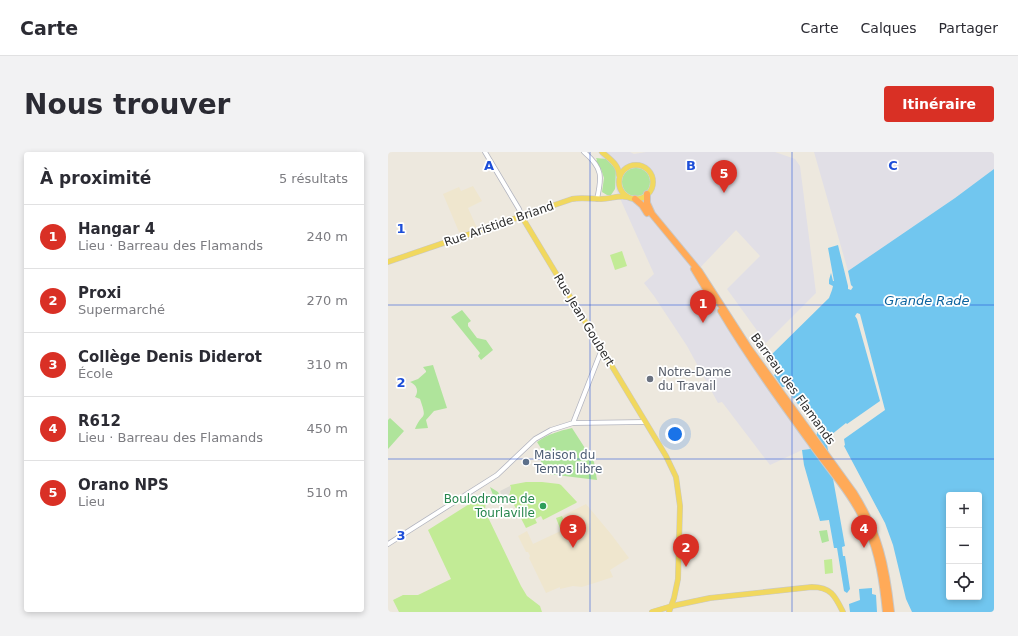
<!DOCTYPE html>
<html lang="fr">
<head>
<meta charset="utf-8">
<style>
	:root { --surface:#fff; --page:#f2f2f3; --text:#2b2b33; --muted:#7c7c81; --line:#e1e1e2; --accent:#d93025 }
	body { margin:0; font-family:"DejaVu Sans",sans-serif; background:var(--page); color:var(--text) }
	.controls { position:absolute; right:12px; bottom:12px; display:grid; overflow:hidden; border-radius:4px; box-shadow:0 2px 6px #0003 }
	.controls button { width:36px; height:36px; display:grid; place-items:center; padding:0; border:0; border-bottom:1px solid var(--line); background:var(--surface); color:var(--text); font:20px sans-serif }
	.you { position:absolute; left:287px; top:282px; width:14px; height:14px; margin:-10px; border:3px solid #fff; border-radius:50%; background:#1a73e8; box-shadow:0 0 0 6px #1a73e833 }
	.badge { display:grid; place-items:center; width:26px; height:26px; border-radius:50%; background:var(--accent); color:#fff; font-size:13px; font-weight:700 }
	.pin { position:absolute; translate:-50% -33px; filter:drop-shadow(0 1px 2px #0008) }
	.pin::after { content:''; position:absolute; top:21px; width:14px; height:12px; background:inherit; clip-path:polygon(0 0,100% 0,50% 100%) }
	.list { margin:0; padding:0; list-style:none }
	h2 { display:flex; justify-content:space-between; align-items:center; height:52px; margin:0; padding:0 16px; font-size:17px }
	h2 small { font-size:13px; font-weight:400; color:var(--muted) }
	.list li { display:grid; grid-template-columns:26px 1fr auto; gap:12px; align-items:center; box-sizing:border-box; height:64px; padding:0 16px; border-top:1px solid var(--line) }
	.list b { display:block; font-size:15px; white-space:nowrap }
	.list p { margin:0; font-size:13px; white-space:nowrap; color:var(--muted) }
	.list em { font-size:13px; font-style:normal; color:var(--muted) }
	.icon { flex:none; width:22px; height:22px; fill:none; stroke:currentColor; stroke-width:2; stroke-linecap:round; stroke-linejoin:round }
	.map { position:relative; flex:none; width:606px; height:460px; overflow:hidden; border-radius:4px }
	header { display:flex; align-items:center; gap:24px; box-sizing:border-box; height:56px; padding:0 20px; background:var(--surface); border-bottom:1px solid var(--line) }
	header strong { font-size:19px }
	nav { display:flex; gap:22px; margin-inline-start:auto; font-size:14px }
	.intro { display:flex; align-items:center; justify-content:space-between; box-sizing:border-box; height:96px; padding:0 24px }
	h1 { margin:0; font-size:28px }
	.button { padding:10px 18px; border-radius:4px; background:var(--accent); color:#fff; font-size:14px; font-weight:700 }
	main { display:flex; gap:24px; padding:0 24px }
	aside { flex:1; background:var(--surface); border-radius:4px; box-shadow:0 2px 6px #0003 }
	.map>svg:first-child { display:block }
	.industrial { fill:#e1dfe6 }
	.education { fill:#efe6ce }
	.green { fill:#afe49b }
	.pitch { fill:#c2eb96 }
	.plaza { fill:#dedbd5 }
	.water { fill:#71c6ef; fill-rule:evenodd }
	.lines { fill:none; stroke-linecap:round; stroke-linejoin:round }
	.minor-casing { stroke:#b2b4bf; stroke-width:5.5 }
	.major-casing { stroke:#c8c8c8; stroke-width:6 }
	.highway-casing { stroke:#c8c8c8; stroke-width:8 }
	.minor { stroke:#fff; stroke-width:4 }
	.major { stroke:#f1d85f; stroke-width:5 }
	.highway { stroke:#ffaa58; stroke-width:6 }
	.grid { fill:none; stroke:#1d4ed8; stroke-width:1; stroke-opacity:0.55 }
	.worship-dot { fill:#6b7280; stroke:#fff; stroke-width:1.5 }
	.service-dot { fill:#5c6f8a; stroke:#fff; stroke-width:1.5 }
	.leisure-dot { fill:#2e9e5b; stroke:#fff; stroke-width:1.5 }
	.labels { text-anchor:middle; stroke-width:3.5; stroke-linejoin:round; paint-order:stroke }
	.street-label { font-size:12px; fill:#2c2c2c; stroke:#fff }
	.worship-label { font-size:12px; fill:#5b616d; stroke:#fff; text-anchor:start }
	.service-label { font-size:12px; fill:#4e5e75; stroke:#fff; text-anchor:start }
	.leisure-label { font-size:12px; fill:#27864d; stroke:#fff; text-anchor:end }
	.water-label { font-size:13px; font-style:italic; fill:#0d649f; stroke:#fff }
	.grid-label { font-size:13px; text-anchor:middle; font-weight:bold; fill:#1d4ed8; stroke:#fff; stroke-width:3.5; stroke-linejoin:round; paint-order:stroke }
</style>
</head>
<body>
<header>
<strong>Carte</strong>
<nav><a>Carte</a><a>Calques</a><a>Partager</a></nav>
</header>
<div class="intro"><h1>Nous trouver</h1><a class="button">Itinéraire</a></div>
<main>
<aside>
<h2>À proximité<small>5 résultats</small></h2>
<ul class="list">
<li><span class="badge">1</span><div><b>Hangar 4</b><p>Lieu · Barreau des Flamands</p></div><em>240 m</em></li>
<li><span class="badge">2</span><div><b>Proxi</b><p>Supermarché</p></div><em>270 m</em></li>
<li><span class="badge">3</span><div><b>Collège Denis Diderot</b><p>École</p></div><em>310 m</em></li>
<li><span class="badge">4</span><div><b>R612</b><p>Lieu · Barreau des Flamands</p></div><em>450 m</em></li>
<li><span class="badge">5</span><div><b>Orano NPS</b><p>Lieu</p></div><em>510 m</em></li>
</ul>
</aside>
<div class="map">
<svg width="606" height="460" viewBox="0 0 606 460">
	<rect width="100%" height="100%" fill="#ede8de"/>
	<path class="industrial" d="M210 0H242L246 2 258 0H387L407 7 412 14 428 141 378 191 339 137 372 104 348 78 306 122 363 213 420 290 422 297 414 298 382 313 334 250 330 251 299 194 266 144 256 131 266 122 213 4Z
		M426 0H606V17L567 46 460 119Z"/>
	<path class="education" d="M85 34 94 49 80 56 89 76 74 81 71 80 55 42 71 35 73 39Z
		M198 352 223 382 241 406 222 418 225 425 194 435 185 434 172 437V435L158 441 141 406 142 404 140 400H138L130 384 139 379 145 392 179 376 174 364Z"/>
	<path class="green" d="M208 6 218 7 228 17 227 37 223 43H219L214 40 216 26 213 17 208 9 209 8Z
		M234 30a14 14 0 1 1 28 0a14 14 0 1 1-28 0Z
		M74 158 83 169 80 171V174L89 186 98 188 105 198 93 208 90 204 92 201 63 165Z
		M45 213 59 256 46 259 38 268 40 276 27 277C34 259 40 270 32 247L27 245C31 239 29 233 22 230L30 227 38 220V219L35 215Z
		M2 266 16 279 0 297V268Z
		M184 276 206 310 209 328 152 321 154 298 149 290C160 282 171 279 184 276Z
		M102 335 110 340 115 350 105 343Z
		M439 378 441 389 434 391 431 379Z"/>
	<path class="pitch" d="M234 99 239 114 227 118 222 103Z
		M138 330H154L171 332 173 333 189 350 188 351 155 368 153 364 147 367 149 371 138 376 121 343 123 336 122 333Z
		M94 344 97 345 98 347 97 359 133 434 139 444 152 454 154 460H11L5 448 15 443H30L63 427 40 378Z
		M174 364 179 376 173 379 168 366Z
		M444 407 445 421 437 422 436 408Z"/>
	<path class="plaza" d="M122 334 123 336 121 343 114 346 112 339Z"/>
	<path class="water" d="M606 17V460H524L518 447 505 393 497 371 456 294 457 293 456 287 497 258 472 162 469 161 467 164 469 167 492 249 459 272 458 271 438 287 457 394 454 395 455 404H457L462 437 459 441 456 439 449 396H446L441 368 432 369 416 313 414 298 422 297 420 290 428 284 430 279 397 235H394L386 223 388 221 378 208 441 146 444 138 445 134 441 132V128L443 121 445 129H446L440 96 450 93 460 134V137L463 138 465 135 463 133 460 119 567 46ZM561 343H591V445H561Z
		M484 436V442L488 443 489 460H462L461 452 472 448 471 437Z"/>
	<g class="lines">
		<g class="minor-casing">
			<path id="minor" d="M97 0 131 57 134 65
				M196 0C215 16 214 25 209 47
				M185 271 212 202 215 200
				M0 392 109 323 147 287 163 278 185 271 257 270"/>
		</g>
		<g class="major-casing">
			<path id="major" d="M214 0C222 7 231 13 231 23
				M231 30a17 17 0 1 1 34 0a17 17 0 1 1-34 0Z
				M134 65 278 304 288 325 292 354 290 427 286 446 281 460
				M0 110 184 47C194 45 203 47 213 47 223 47 230 43 239 45
				M264 460 284 454 322 446 424 435C443 435 447 444 455 460"/>
		</g>
		<g class="highway-casing">
			<path id="highway" d="M259 42V51L264 62 311 119 360 195 466 341C491 381 498 414 503 460
				M247 47 254 53 259 61
				M306 117 324 147
				M333 159C361 206 393 250 425 294 443 319 467 346 479 375 491 402 495 430 498 460"/>
		</g>
		<use href="#minor" class="minor"/>
		<use href="#major" class="major"/>
		<use href="#highway" class="highway"/>
	</g>
	<path class="grid" d="M202 0V460M404 0V460M0 153H606M0 307H606"/>
	<circle class="worship-dot" cx="262" cy="227" r="4"/>
	<circle class="service-dot" cx="138" cy="310" r="4"/>
	<circle class="leisure-dot" cx="155" cy="354" r="4"/>
	<g class="labels">
		<g class="street-label">
			<text transform="translate(111 72) rotate(-19)" y="4">Rue Aristide Briand</text>
			<text transform="translate(196 168) rotate(59)" y="4">Rue Jean Goubert</text>
			<text transform="translate(405 237) rotate(54)" y="4">Barreau des Flamands</text>
		</g>
		<g class="worship-label">
			<text x="270" y="224">Notre-Dame<tspan x="270" dy="14">du Travail</tspan></text>
		</g>
		<g class="service-label">
			<text x="146" y="307">Maison du<tspan x="146" dy="14">Temps libre</tspan></text>
		</g>
		<g class="leisure-label">
			<text x="147" y="351">Boulodrome de<tspan x="147" dy="14">Tourlaville</tspan></text>
		</g>
		<g class="water-label">
			<text x="539" y="153">Grande Rade</text>
		</g>
	</g>
	<g class="grid-label">
		<text x="101" y="18">A</text>
		<text x="303" y="18">B</text>
		<text x="505" y="18">C</text>
		<text x="13" y="81">1</text>
		<text x="13" y="235">2</text>
		<text x="13" y="388">3</text>
	</g>
</svg>
<div class="controls">
<button>+</button>
<button>−</button>
<button><svg class="icon" aria-label="locate" viewBox="0 0 24 24"><circle cx="12" cy="12" r="6"/><path d="M12 2v4M12 18v4M2 12h4M18 12h4"/></svg></button>
</div>
<div class="you"></div>
<div class="pin badge" style="left:315px;top:171px">1</div>
<div class="pin badge" style="left:298px;top:415px">2</div>
<div class="pin badge" style="left:185px;top:396px">3</div>
<div class="pin badge" style="left:476px;top:396px">4</div>
<div class="pin badge" style="left:336px;top:41px">5</div>
</div>
</main>
</body>
</html>
